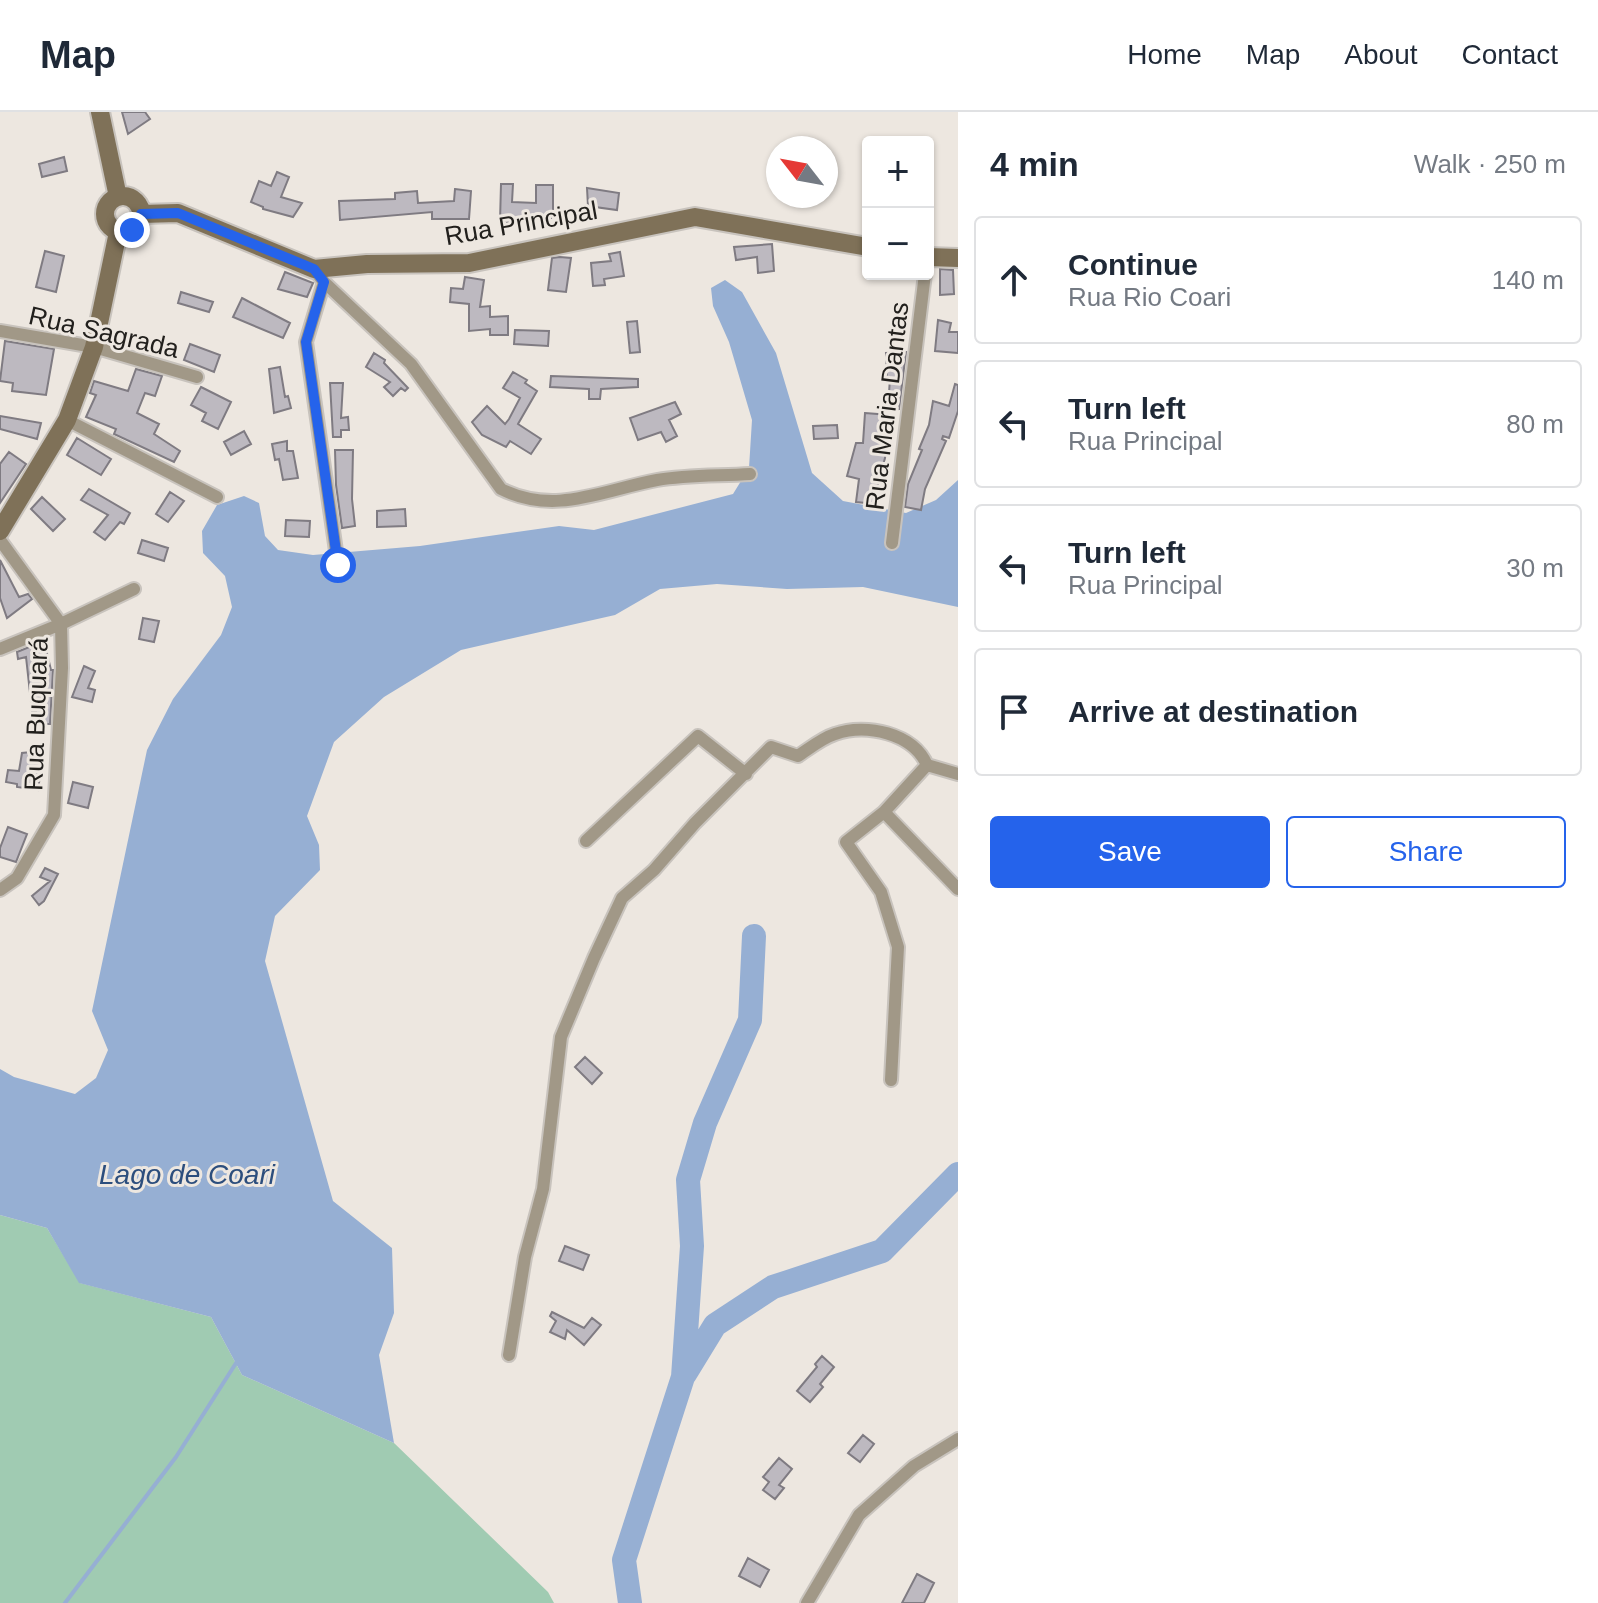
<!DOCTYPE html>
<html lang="en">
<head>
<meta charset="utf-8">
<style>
	:root { --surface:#fff; --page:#f2f2f3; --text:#1f2937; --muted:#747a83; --line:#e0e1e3; --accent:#2563eb }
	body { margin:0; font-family:Helvetica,sans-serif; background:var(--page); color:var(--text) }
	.controls { position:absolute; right:24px; top:24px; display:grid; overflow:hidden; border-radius:8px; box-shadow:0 2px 6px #0004 }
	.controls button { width:72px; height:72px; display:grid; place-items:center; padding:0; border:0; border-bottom:2px solid var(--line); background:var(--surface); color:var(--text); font:40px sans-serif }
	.compass { position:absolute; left:766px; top:24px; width:72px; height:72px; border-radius:50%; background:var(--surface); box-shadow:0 2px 6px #0004; rotate:301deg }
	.stop { position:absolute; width:24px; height:24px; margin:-18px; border:6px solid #2563eb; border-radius:50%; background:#fff }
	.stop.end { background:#2563eb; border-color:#fff; box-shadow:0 2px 8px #0008 }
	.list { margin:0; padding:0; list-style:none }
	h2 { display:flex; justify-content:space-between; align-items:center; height:104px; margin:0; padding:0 32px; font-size:34px }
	h2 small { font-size:26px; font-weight:400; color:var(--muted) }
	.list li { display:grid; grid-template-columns:52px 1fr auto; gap:24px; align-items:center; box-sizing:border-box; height:128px; margin:0 16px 16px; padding:0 16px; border:2px solid var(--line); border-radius:8px }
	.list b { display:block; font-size:30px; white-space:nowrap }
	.list p { margin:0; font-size:26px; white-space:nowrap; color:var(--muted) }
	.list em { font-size:26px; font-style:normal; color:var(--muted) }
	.actions { display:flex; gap:16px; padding:24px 32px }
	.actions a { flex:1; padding:18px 0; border:2px solid var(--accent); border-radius:8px; text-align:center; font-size:28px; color:var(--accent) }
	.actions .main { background:var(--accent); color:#fff }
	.icon { flex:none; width:44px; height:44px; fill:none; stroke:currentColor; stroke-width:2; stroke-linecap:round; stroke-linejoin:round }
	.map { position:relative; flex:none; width:958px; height:1491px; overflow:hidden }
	header { display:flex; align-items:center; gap:48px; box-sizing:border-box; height:112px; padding:0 40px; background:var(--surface); border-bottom:2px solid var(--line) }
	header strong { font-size:38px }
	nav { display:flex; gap:44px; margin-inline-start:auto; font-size:28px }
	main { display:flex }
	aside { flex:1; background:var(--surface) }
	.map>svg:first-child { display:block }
	.green { fill:#a0cbb2 }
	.water { fill:#96afd3 }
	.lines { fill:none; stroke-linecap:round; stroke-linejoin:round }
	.stream { stroke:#96afd3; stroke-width:4 }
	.river { stroke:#96afd3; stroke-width:24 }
	.building { fill:#bdb9c0; stroke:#7f7b82; stroke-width:2 }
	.street-casing { stroke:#c8c3bd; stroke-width:16 }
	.secondary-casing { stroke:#c8c3bd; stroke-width:22 }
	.street { stroke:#a19887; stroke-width:12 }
	.secondary { stroke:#7f7158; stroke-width:18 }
	.route { stroke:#2563eb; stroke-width:10 }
	.labels { text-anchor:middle; stroke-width:6; stroke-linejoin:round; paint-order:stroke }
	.street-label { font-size:26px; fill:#22201d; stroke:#ede7e0 }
	.water-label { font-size:28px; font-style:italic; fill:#2c4e7d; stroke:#ede7e0 }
</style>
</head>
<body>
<header>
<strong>Map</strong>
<nav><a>Home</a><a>Map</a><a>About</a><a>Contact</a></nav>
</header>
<main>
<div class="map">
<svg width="958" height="1491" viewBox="0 0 958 1491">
	<rect width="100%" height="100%" fill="#ede7e0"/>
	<path class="green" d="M0 1103 47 1116 80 1171 211 1205 242 1263 394 1331 548 1480 554 1491H0Z"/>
	<path class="water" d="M725 168 742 180 776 241 812 361 843 389 906 401 936 388 958 368V495L863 475 787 477 717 472 660 477 615 503 461 538 384 585 334 630 307 704 319 733 320 758 275 804 265 849 333 1089 392 1136 394 1201 379 1243 394 1331 242 1263 211 1205 79 1171 47 1116 0 1103V957L14 965 75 982 96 966 108 938 92 899 147 638 173 587 221 523 232 495 225 464 203 441 202 419 217 393 244 384 259 391 265 424 278 438 313 443 420 434 559 414 594 418 733 382 749 356 752 308 729 230 713 194 711 176Z"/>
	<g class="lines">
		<path class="stream" d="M65 1491 176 1345 238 1248"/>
		<path class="river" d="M685 1262 715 1213 773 1175 882 1139 958 1062
			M630 1491 624 1448 683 1265 692 1134 688 1068 705 1011 750 908 754 824"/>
	</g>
	<path class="building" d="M122 0H145L150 7 128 22Z
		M64 45 67 59 42 65 39 52Z
		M277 60 289 65 281 85 302 91 293 105 263 97V95L251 90 259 69 271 74Z
		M501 72H513L512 90 536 91V73H553V106H512V111L500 110Z
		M587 76 619 81 617 98 588 94Z
		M455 77 471 79 469 107H432V100L340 108 339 89 395 87V81L417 79 418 91 454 89Z
		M772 132 774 159 758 161 757 145 736 148 734 135Z
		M45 139 64 144 56 180 36 175Z
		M620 140 624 164 604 167 605 173 593 174 591 151 611 149 609 142Z
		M560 145 571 146 566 180 548 178 552 146Z
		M940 157 953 158 954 182 940 183Z
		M285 160 313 171 307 185 278 177Z
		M465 165 484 168 480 195 490 194V205L508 204V223H490V217L469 219V192L450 190 451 176 463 177Z
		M181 180 213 190 209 200 178 191Z
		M242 186 290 211 283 226 233 205Z
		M938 208 951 211 949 220H958V241L935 239Z
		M637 209 640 240 630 241 627 210Z
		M515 218 549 219 548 234 514 232Z
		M5 229 54 237 46 283 12 279 13 271 0 269Z
		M190 232 220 243 214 260 184 248Z
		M906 240 899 297 888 298 890 265H887L886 241Z
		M374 241 385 248 384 251 408 276 405 279 401 276 393 284 384 275 390 270 366 255Z
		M280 255 285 285 288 284 291 296 274 301 269 257Z
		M136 257 162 264 155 284 145 281 137 301 159 312 154 322 180 339 174 350 114 322 116 317 86 305 96 283 90 281 94 269 128 279Z
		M513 260 527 268 525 271 537 279 518 312 541 327 531 342 510 329 506 335 482 323 472 310 487 294 505 312 509 307 520 286 503 276Z
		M551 264 638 267V275L601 277 600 287H589V277L550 275Z
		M330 271H343L341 306 348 305 349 318H341V325H333Z
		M955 272 958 273V299L949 326 943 324 942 327 946 329 925 377 921 398 905 395 908 372 922 338 919 337 929 313 933 289 949 294Z
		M201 275 231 290 218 317 202 309 206 301 191 293Z
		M675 290 681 302 669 308 677 324 666 330 661 320 638 328 630 306Z
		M865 301 890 303 885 346 876 380V392L856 390 859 367 847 364 856 331H863Z
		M0 304 41 311 37 327 0 317Z
		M837 313 838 326 814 327 813 314Z
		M244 319 251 332 231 343 224 330Z
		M77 326 111 347 101 363 67 343Z
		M287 329V339H293L298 366 283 368 279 347 275 348 272 332Z
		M335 338H353L352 387 355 414 342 416 336 373Z
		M9 340 26 352 0 391V352Z
		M89 377 130 401 124 412 120 410 105 428 94 420 108 403 81 388Z
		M170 380 184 389 168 410 156 402Z
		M42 385 65 407 53 419 31 397Z
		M405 397 406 414 377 415V399Z
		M286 408 310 409 309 425 285 424Z
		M142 428 168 436 164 449 138 441Z
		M0 448 19 485 28 482 32 487 7 506 0 486Z
		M143 506 159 509 154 530 139 527Z
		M44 529 51 558H53L50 612H36V599H32L26 545 18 547 17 540Z
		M84 554 95 559 88 576 95 578 92 590 72 585Z
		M31 640 35 651 42 649 38 678 17 675V672L6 670 8 658 19 659 22 641Z
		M73 670 93 675 88 696 68 691Z
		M8 715 27 722 16 750 0 745V736Z
		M45 756 58 762 44 789 39 793 32 784 50 769 40 765Z
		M585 945 602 961 592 972 575 955Z
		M565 1134 589 1143 583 1158 559 1149Z
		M552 1200 584 1216 592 1206 601 1213 584 1233 567 1218 565 1227 550 1220 556 1209 550 1204Z
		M822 1244 834 1255 820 1272 823 1275 810 1290 797 1279 817 1255 815 1252Z
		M863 1323 874 1332 860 1350 848 1341Z
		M779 1346 792 1357 779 1373 784 1376 775 1387 763 1378 769 1370 763 1365Z
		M748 1446 769 1458 760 1475 739 1464Z
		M917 1462 934 1471 924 1491H902Z"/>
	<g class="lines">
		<g class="street-casing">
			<path id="street" d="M314 157 324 170 411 252 501 377C555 404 603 378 657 368 687 363 719 364 750 362
				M324 170 306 230 338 453
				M0 219 94 235 197 265
				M67 308 217 385
				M0 428 61 512 62 556 54 703 17 766 0 778
				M892 431 925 162
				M0 537 61 512 134 477
				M884 700 958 777
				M586 729 698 624 746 662
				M891 968 898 835 881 780 846 730 884 700 927 653
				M509 1243 525 1145 543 1077 561 925 594 846 622 786 654 758 695 711 771 635 798 644C810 636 822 626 835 622 866 611 913 621 927 653L958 662
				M807 1491 859 1403 914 1354 958 1327"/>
		</g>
		<g class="secondary-casing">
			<path id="secondary" d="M100 0 118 85
				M105 102a18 18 0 1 1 36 0a18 18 0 1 1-36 0Z
				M141 102 178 101 314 157 367 152 469 151 695 105 868 135
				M928 145 958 146
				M0 419 67 308 94 235 118 120"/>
		</g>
		<use href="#street" class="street"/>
		<use href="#secondary" class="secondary"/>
	</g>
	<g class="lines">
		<path class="route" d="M132 118 139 111 141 102 178 101 314 157 324 170 306 230 338 453"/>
	</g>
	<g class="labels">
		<g class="street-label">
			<text transform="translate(521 111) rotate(-10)" y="9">Rua Principal</text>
			<text transform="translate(104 220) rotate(13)" y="9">Rua Sagrada</text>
			<text transform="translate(887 294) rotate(-83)" y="9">Rua Maria Dantas</text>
			<text transform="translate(36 602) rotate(-88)" y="9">Rua Buquará</text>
		</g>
		<g class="water-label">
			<text x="187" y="1072">Lago de Coari</text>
		</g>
	</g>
</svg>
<div class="controls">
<button>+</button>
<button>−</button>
</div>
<svg class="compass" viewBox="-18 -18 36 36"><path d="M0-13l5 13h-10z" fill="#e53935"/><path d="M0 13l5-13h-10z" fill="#747a83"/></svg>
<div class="stop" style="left:338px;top:453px"></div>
<div class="stop end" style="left:132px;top:118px"></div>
</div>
<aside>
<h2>4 min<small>Walk · 250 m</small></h2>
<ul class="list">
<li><svg class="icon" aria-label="ahead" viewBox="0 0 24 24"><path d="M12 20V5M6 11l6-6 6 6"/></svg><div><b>Continue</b><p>Rua Rio Coari</p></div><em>140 m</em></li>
<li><svg class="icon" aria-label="left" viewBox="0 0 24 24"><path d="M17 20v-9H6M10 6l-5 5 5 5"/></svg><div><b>Turn left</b><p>Rua Principal</p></div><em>80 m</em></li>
<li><svg class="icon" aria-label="left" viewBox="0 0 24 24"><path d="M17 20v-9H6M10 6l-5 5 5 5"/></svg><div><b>Turn left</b><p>Rua Principal</p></div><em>30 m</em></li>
<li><svg class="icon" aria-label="arrive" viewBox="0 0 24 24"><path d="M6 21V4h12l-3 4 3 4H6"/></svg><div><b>Arrive at destination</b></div></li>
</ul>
<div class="actions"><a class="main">Save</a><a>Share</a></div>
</aside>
</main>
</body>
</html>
